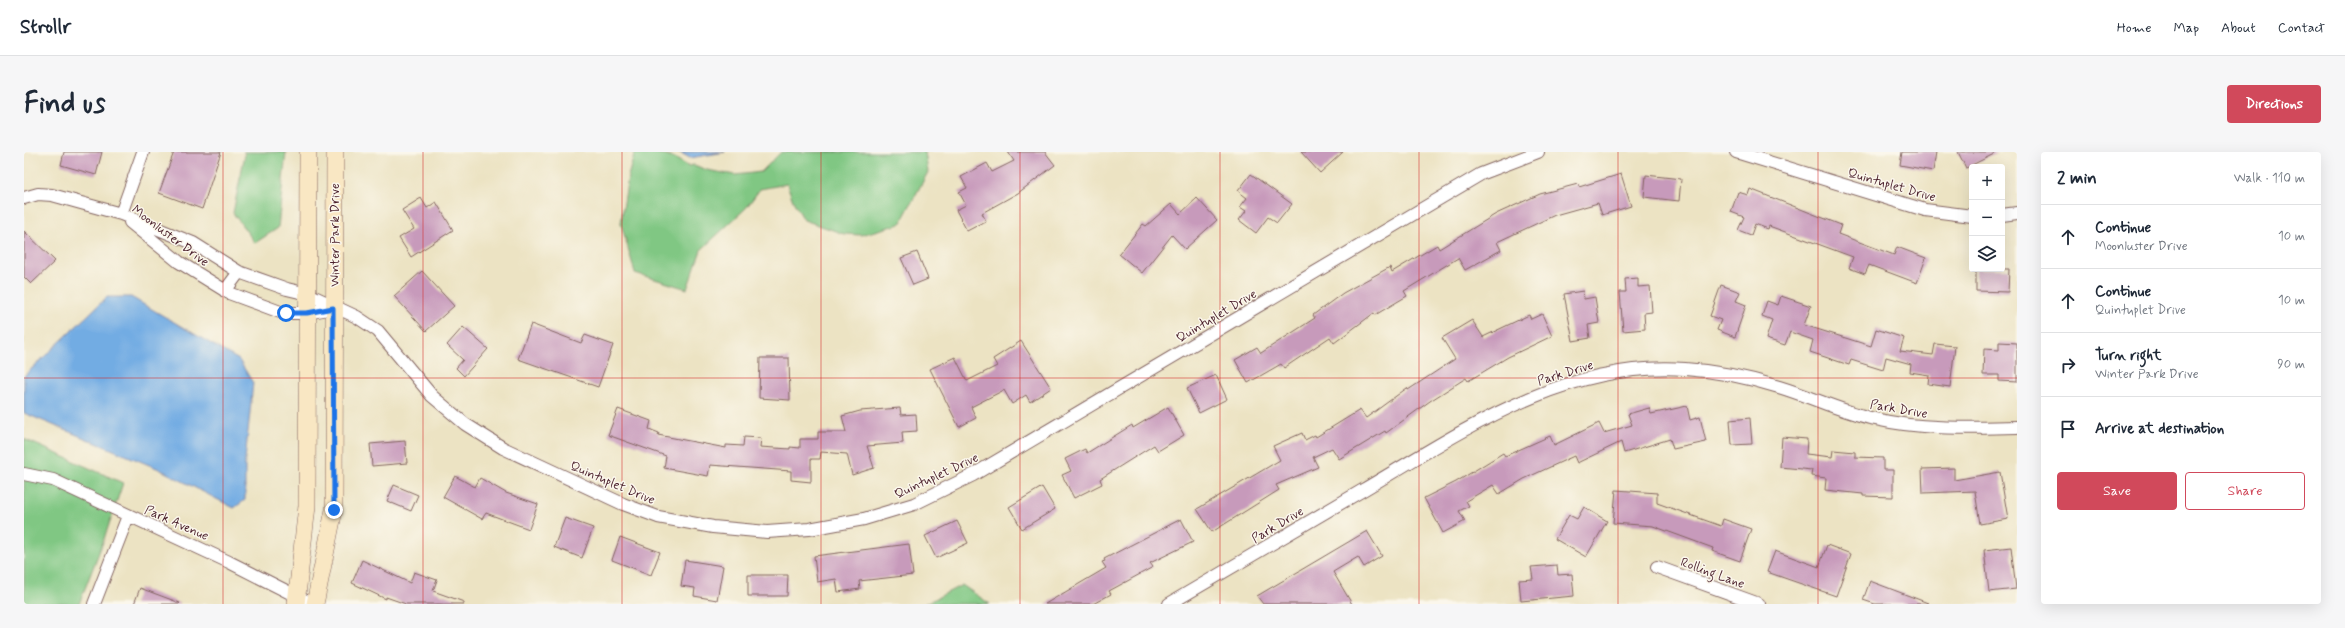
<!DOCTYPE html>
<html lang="en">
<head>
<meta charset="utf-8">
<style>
	:root { --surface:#fff; --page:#f6f6f7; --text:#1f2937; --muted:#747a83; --line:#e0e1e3; --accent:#d1495b }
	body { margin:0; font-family:Mynerve,sans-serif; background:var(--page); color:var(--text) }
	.controls { position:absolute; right:12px; top:12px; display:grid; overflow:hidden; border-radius:4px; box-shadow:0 4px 16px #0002 }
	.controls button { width:36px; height:36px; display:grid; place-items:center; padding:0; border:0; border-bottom:1px solid var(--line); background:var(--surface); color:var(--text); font:20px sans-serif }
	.stop { position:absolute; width:12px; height:12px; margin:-9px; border:3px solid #1a73e8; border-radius:50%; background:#fff }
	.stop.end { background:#1a73e8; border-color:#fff; box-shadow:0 1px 4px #0008 }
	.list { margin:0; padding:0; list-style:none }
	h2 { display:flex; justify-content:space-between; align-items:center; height:52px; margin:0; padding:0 16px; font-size:17px }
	h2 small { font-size:13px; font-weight:400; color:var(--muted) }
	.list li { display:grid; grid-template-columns:26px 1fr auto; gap:12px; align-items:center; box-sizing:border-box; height:64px; padding:0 16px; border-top:1px solid var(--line) }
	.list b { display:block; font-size:15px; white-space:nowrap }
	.list p { margin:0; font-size:13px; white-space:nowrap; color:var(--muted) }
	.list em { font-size:13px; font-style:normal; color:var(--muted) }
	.actions { display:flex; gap:8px; padding:12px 16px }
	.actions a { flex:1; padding:9px 0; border:1px solid var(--accent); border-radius:4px; text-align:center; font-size:14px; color:var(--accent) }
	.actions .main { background:var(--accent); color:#fff }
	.icon { flex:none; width:22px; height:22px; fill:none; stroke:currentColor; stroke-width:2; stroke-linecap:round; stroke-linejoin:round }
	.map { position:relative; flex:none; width:1993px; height:452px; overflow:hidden; border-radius:4px }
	header { display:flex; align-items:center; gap:24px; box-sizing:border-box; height:56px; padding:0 20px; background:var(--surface); border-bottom:1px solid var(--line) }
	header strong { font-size:19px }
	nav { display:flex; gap:22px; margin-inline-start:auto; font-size:14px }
	.intro { display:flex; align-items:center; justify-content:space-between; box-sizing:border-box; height:96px; padding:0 24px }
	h1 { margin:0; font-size:28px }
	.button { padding:10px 18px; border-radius:4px; background:var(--accent); color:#fff; font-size:14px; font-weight:700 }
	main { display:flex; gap:24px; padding:0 24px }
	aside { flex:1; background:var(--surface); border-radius:4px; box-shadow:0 4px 16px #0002 }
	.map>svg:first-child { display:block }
	.green { fill:#80c783; stroke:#657357 }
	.water { fill:#72ace3; stroke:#5e6687 }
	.building { fill:#c79abb }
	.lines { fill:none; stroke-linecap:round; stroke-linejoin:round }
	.street-casing { stroke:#836460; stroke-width:14 }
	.secondary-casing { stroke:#836460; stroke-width:18 }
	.street { stroke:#fff; stroke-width:12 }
	.secondary { stroke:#f9e7c3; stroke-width:17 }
	.route { stroke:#1a73e8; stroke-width:5 }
	.grid { fill:none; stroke:#d62828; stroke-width:1; stroke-opacity:0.55 }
	.labels { text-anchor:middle; stroke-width:3; stroke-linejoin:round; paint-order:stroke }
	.street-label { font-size:13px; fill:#4a1f2b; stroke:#fbf7ec }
</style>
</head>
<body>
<header>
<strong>Strollr</strong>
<nav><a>Home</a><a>Map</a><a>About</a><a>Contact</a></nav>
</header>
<div class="intro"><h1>Find us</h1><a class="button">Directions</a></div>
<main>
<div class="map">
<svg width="1993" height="452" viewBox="0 0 1993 452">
	<rect width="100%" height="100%" fill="#fbf7ec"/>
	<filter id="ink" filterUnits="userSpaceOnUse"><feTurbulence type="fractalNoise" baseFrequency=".025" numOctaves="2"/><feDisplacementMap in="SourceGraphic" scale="8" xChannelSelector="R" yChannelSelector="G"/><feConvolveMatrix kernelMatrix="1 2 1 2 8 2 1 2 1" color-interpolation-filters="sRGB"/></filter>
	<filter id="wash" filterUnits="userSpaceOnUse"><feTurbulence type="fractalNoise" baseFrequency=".012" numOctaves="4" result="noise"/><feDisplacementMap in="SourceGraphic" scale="16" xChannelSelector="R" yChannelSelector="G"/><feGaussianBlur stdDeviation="0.9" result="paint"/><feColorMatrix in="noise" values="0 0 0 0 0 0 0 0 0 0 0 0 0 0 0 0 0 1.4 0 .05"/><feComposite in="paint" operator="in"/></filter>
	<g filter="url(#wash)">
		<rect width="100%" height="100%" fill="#ece3c3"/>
		<path class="green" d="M219 0H262L254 76 231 91 209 61 221 2Z
			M611 0H631L652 7 664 14 670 13 683 18 711 23 737 20 757 0H901L904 20 876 72 837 83 820 82 780 68 769 49 763 32 736 37 722 56 677 98 663 137 611 121 597 71 604 24Z
			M0 287 99 331 79 390 55 452H0Z
			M938 433 966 452H901Z"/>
		<path class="water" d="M655 0H701L666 6Z
			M83 145H107L215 208 229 231 221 308V348L210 356 135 317 0 261V224Z"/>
		<g id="blocks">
			<path class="building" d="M40 0H78L72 23 37 13Z
				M150 0H197L178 57 135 41Z
				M984 0H1021L1031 13 994 41 958 61 962 69 943 79 932 58 942 53 935 40 943 36 937 25 963 11 968 20 990 9Z
				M1277 0H1319L1296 21Z
				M1878 0H1912L1909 19 1876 13Z
				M1934 0H1974L1942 16Z
				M1227 22 1268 52 1253 71 1244 65 1232 81 1215 68 1222 59 1216 55 1223 46 1214 39Z
				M1597 22 1607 54 1578 63 1574 51 1531 63 1473 90 1477 98 1441 118 1434 106 1380 139 1383 144 1351 163 1350 161 1310 191 1306 185 1260 216 1257 212 1224 231 1211 208 1233 195 1237 201 1291 166 1289 163 1319 141 1366 115 1368 120 1413 93 1415 97 1472 62 1516 42 1554 32 1555 35Z
				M1622 23 1657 27 1655 49 1620 45Z
				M1726 37 1817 73 1814 82 1870 103 1873 95 1902 106 1893 131 1845 113 1841 122 1825 116 1829 105 1745 74 1744 77 1731 72 1727 83 1714 78 1720 65 1707 60 1714 40 1724 43Z
				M397 46 403 56 412 50 429 78 387 105 375 86 390 77 378 58Z
				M1173 46 1193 68 1161 97 1148 83 1118 121 1095 102 1119 72 1122 74 1147 52 1156 62Z
				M0 79 31 109 7 132 0 125Z
				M893 100 904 127 889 133 877 106Z
				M1952 117H1985L1984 140 1952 139Z
				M398 119 430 154 402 179 370 144Z
				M1614 126V135L1626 134 1628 160 1620 161 1621 177 1599 179 1596 140H1602L1601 127Z
				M1697 133 1716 140 1712 149 1722 153 1711 185 1693 178 1697 168 1686 164Z
				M1559 139 1560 147 1571 145 1575 171 1564 173 1566 186 1549 189 1540 142Z
				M1757 144 1787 154 1780 173 1847 194 1852 177 1880 186 1876 199 1909 203 1911 192 1931 194 1926 235 1904 232 1905 223 1886 220 1887 212 1862 205 1859 218 1827 208 1825 213 1786 200 1789 188 1766 180 1761 193 1742 187 1748 168 1738 164 1743 149 1754 153Z
				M1518 162 1528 184 1484 205 1444 229 1442 226 1406 249 1362 281 1361 279 1315 307 1308 296 1289 305 1294 315 1252 333 1255 338 1188 380 1173 357 1256 308 1249 294 1278 281 1281 288 1291 283 1292 285 1336 258 1342 266 1383 236 1384 238 1431 207 1418 186 1448 168 1459 185 1505 163 1507 167Z
				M507 172 557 191 561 183 589 193 574 235 494 207Z
				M439 175 464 197 440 224 432 216 439 208 423 193Z
				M997 189 1027 236 1006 250 1002 243 988 252 980 238 947 255 952 266 935 275 906 217 931 205 943 229 973 214 969 207Z
				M1975 190 1993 191V230L1975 229V223H1959L1960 197 1975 198Z
				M736 206H765L766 248 735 246Z
				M1192 223 1203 247 1175 261 1163 236Z
				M1663 254 1666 268 1676 265 1682 290 1649 297 1646 287 1600 301 1597 290 1553 311 1550 304 1500 327 1475 342 1469 333 1442 349 1445 354 1435 359 1441 369 1419 381 1400 346 1432 330 1479 301 1481 304 1526 284 1530 293 1575 271 1580 281 1608 273 1604 262 1625 256 1627 262Z
				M1144 255 1160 283 1134 299 1130 293 1076 327 1078 332 1050 346 1038 323 1047 319 1041 307 1061 297 1063 301 1108 273 1109 276Z
				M876 256 877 263 892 262 893 279 878 280 879 291 843 294 850 316 828 323 823 302 797 300 796 307H787V330L767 328V319L686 313 684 324 640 316 642 304 584 283 594 257 627 269 625 277 635 281 634 283 702 296V293L719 294 720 285 737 286 736 295 766 297V295L776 296V287H794V280H822L818 264 836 259Z
				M1726 266 1728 292 1708 293 1706 268Z
				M1758 285 1783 287 1782 302 1808 305 1809 298 1831 300V305L1859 306V318H1869V345L1839 344V342L1801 338 1802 326 1787 324 1788 318 1756 315Z
				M381 289 383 311 348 314 346 292Z
				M1930 316V328L1976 320 1984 367 1956 372 1951 339 1899 341 1898 317Z
				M431 324 451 335 456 326 482 341 514 352 505 377 462 361 458 367 419 345Z
				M370 333 394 343 387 359 363 349Z
				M1018 335 1031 357 998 377 985 355Z
				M1592 338 1633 341V351L1697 374 1699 367 1727 377 1716 409 1688 399 1689 396 1629 374 1589 371Z
				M1560 355 1583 369 1562 405 1531 387 1545 363 1553 367Z
				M541 366 569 376 558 406 530 395Z
				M1157 367 1169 390 1126 411 1129 415 1085 439 1087 442 1069 452H1021L1082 416 1078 410 1081 409 1080 407Z
				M933 369 944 391 912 406 901 384Z
				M1343 379 1358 404 1340 415 1334 405 1309 420 1328 452H1239L1233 444Z
				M596 385 636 400 627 423 588 408Z
				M885 392 889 423 835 429 836 437 814 440 812 427 793 430 790 404Z
				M1803 393 1827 402 1812 444 1743 420 1751 399 1795 415Z
				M1987 395 1992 437 1965 440 1960 398Z
				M338 408 386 431 390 420 413 428 409 439 440 450V452H382L362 445V447L328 431Z
				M661 408 699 414 693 448 670 444 671 436 657 434Z
				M1533 413 1534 423 1548 422 1550 444 1497 449 1495 428 1509 427 1507 415Z
				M724 423H764L763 444H724Z
				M1846 429 1904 451 1903 452H1851L1839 448Z
				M116 436 156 451 155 452H110Z"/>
		</g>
	</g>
	<g filter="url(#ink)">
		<use href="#blocks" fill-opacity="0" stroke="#836460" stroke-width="1"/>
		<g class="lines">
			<g class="street-casing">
				<path id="street" d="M1712 0 1901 58 1948 64
					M0 46 14 42 28 43 97 62 169 91 215 120 263 137 284 142 333 165 354 179 408 244 441 272 479 296 599 352 634 365 689 375 743 380 785 377 840 367 890 352 949 323 1457 22 1514 0
					M97 62 119 0
					M1978 63 1993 61
					M106 70 155 110 205 141 259 161H283L309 156
					M201 139 215 120
					M0 322 29 328 205 410 288 452
					M1633 415 1735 452
					M70 452 104 364
					M1145 452C1210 414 1274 376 1339 338 1437 280 1541 208 1661 217 1692 219 1726 226 1755 235 1788 245 1818 260 1851 267 1899 278 1945 276 1993 275"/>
			</g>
			<g class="secondary-casing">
				<path id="secondary" d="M272 452 283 354 284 0
					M291 452 310 358 311 0"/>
			</g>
			<use href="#street" class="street"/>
			<use href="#secondary" class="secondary"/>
		</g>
	</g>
	<g class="lines" filter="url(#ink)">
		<path class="route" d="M262 161H283L309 156 310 358"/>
	</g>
	<path class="grid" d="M199 0V452M399 0V452M598 0V452M797 0V452M996 0V452M1196 0V452M1395 0V452M1594 0V452M1794 0V452M0 226H1993"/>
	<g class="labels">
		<g class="street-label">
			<text transform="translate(1868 32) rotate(16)" y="5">Quintuplet Drive</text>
			<text transform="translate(147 83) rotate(37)" y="5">Moonluster Drive</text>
			<text transform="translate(310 83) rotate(-90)" y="5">Winter Park Drive</text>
			<text transform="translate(1192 163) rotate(-31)" y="5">Quintuplet Drive</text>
			<text transform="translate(1541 220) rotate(-17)" y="5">Park Drive</text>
			<text transform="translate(1875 256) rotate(10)" y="5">Park Drive</text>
			<text transform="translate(912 323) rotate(-25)" y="5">Quintuplet Drive</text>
			<text transform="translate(589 330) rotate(23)" y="5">Quintuplet Drive</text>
			<text transform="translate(153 370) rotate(24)" y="5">Park Avenue</text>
			<text transform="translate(1253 372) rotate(-31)" y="5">Park Drive</text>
			<text transform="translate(1689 420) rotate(20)" y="5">Rolling Lane</text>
		</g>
	</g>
</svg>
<div class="controls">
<button>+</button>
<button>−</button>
<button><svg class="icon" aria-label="layers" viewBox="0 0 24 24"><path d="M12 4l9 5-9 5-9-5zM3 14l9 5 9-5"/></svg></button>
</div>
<div class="stop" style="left:262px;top:161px"></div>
<div class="stop end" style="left:310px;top:358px"></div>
</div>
<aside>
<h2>2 min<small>Walk · 110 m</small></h2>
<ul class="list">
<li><svg class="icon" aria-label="ahead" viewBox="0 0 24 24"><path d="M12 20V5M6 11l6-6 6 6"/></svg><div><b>Continue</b><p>Moonluster Drive</p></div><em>10 m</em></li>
<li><svg class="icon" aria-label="ahead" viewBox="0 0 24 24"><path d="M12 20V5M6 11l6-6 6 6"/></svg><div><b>Continue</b><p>Quintuplet Drive</p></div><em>10 m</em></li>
<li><svg class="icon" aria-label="right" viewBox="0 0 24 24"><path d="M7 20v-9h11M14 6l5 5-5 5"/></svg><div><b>Turn right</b><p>Winter Park Drive</p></div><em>90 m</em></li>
<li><svg class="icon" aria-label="arrive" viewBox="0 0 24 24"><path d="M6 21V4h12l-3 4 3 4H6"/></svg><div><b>Arrive at destination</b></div></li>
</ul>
<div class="actions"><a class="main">Save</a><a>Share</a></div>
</aside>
</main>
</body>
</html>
